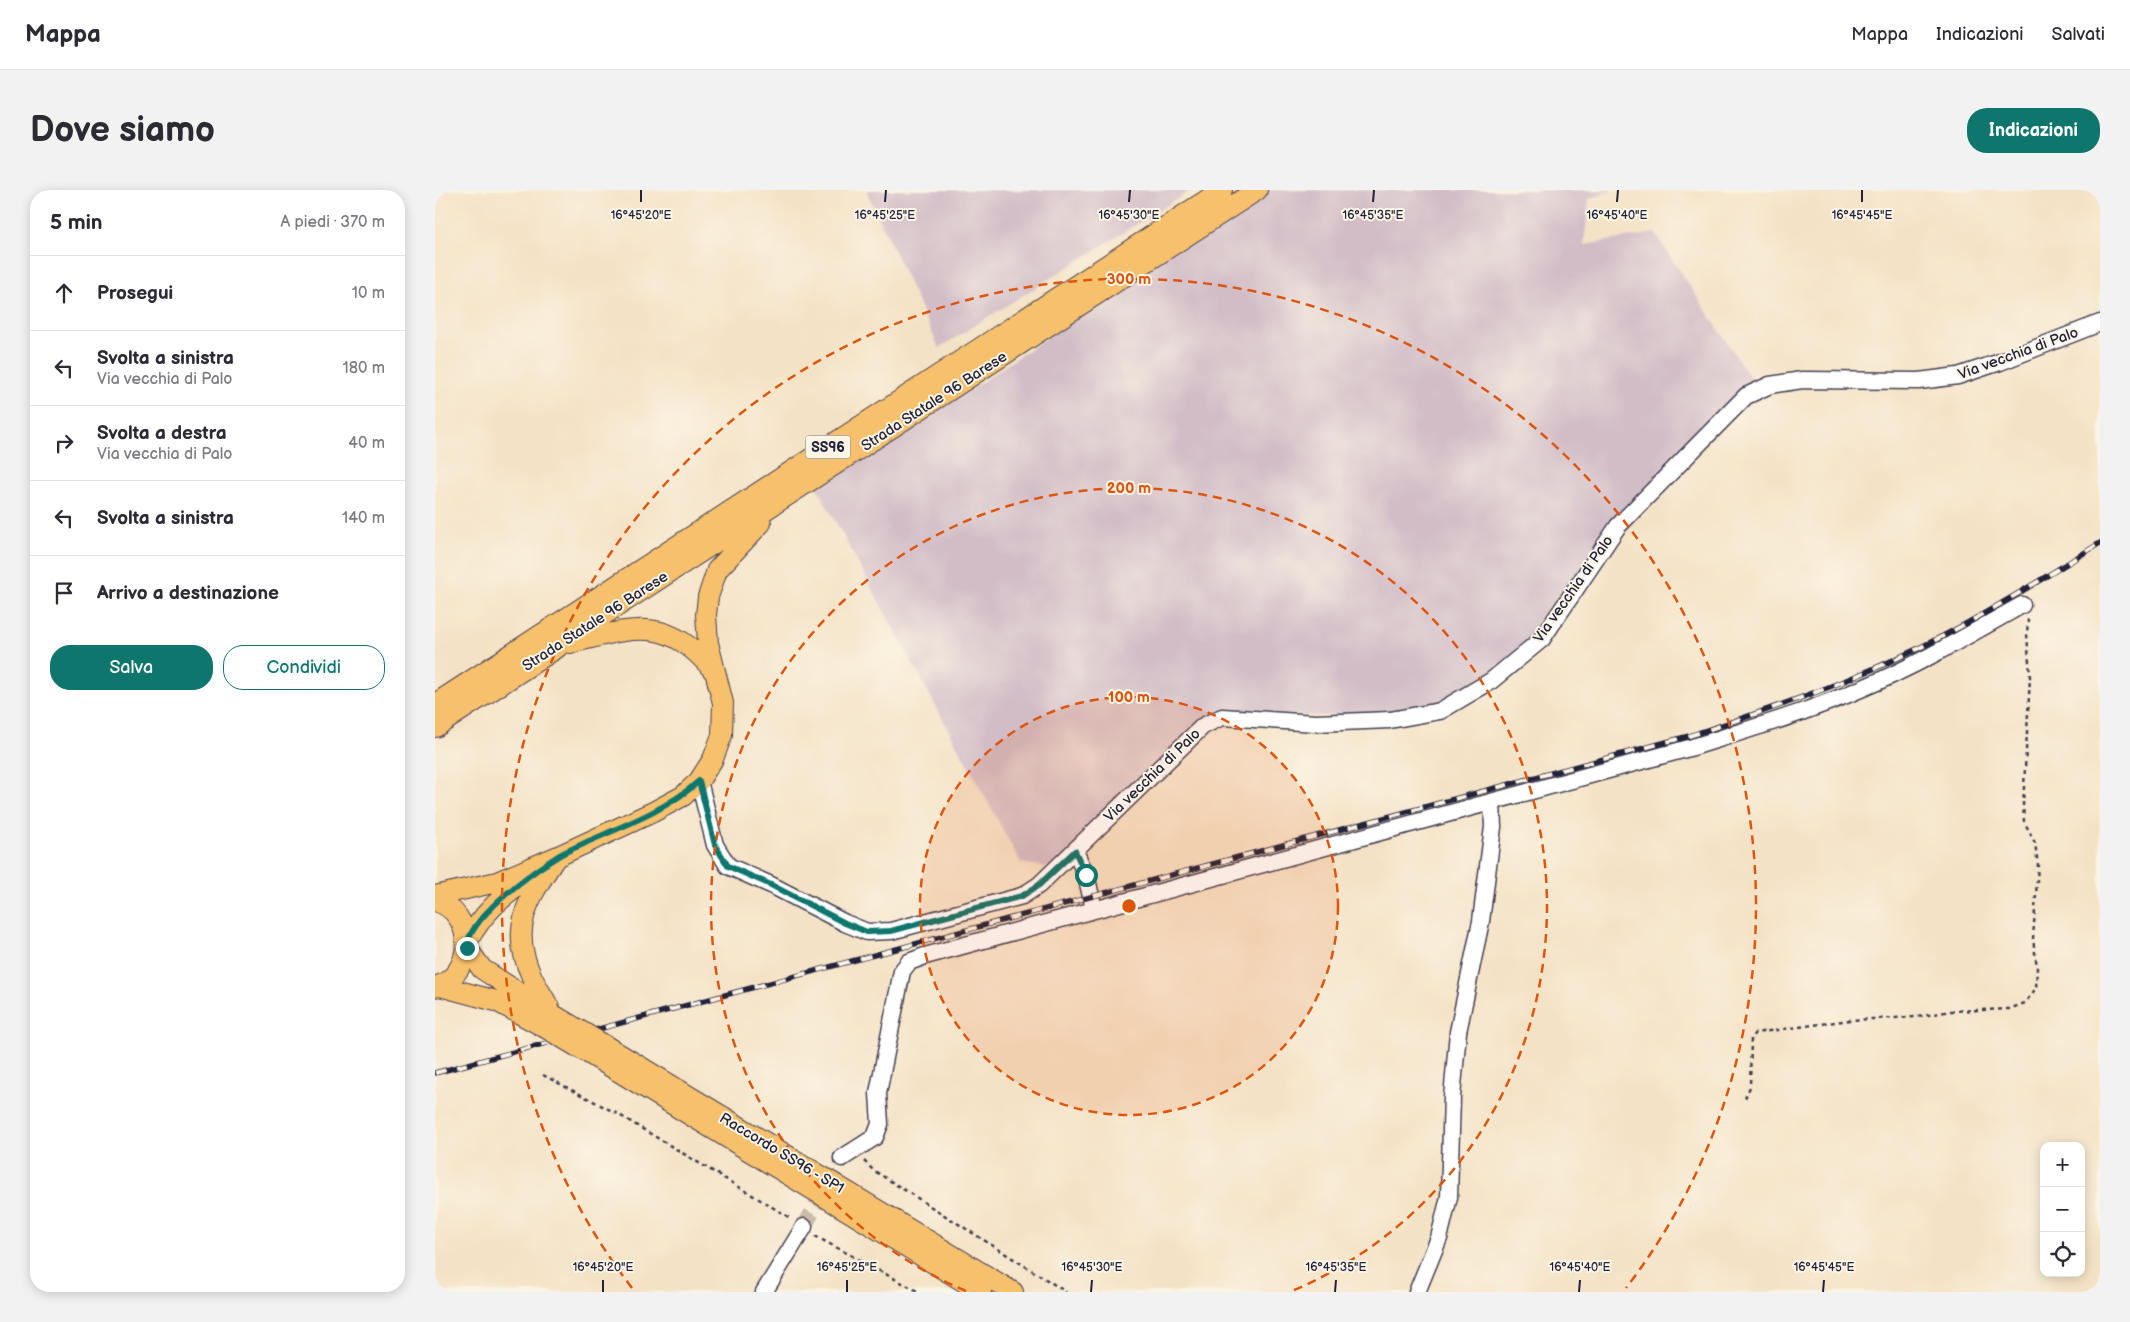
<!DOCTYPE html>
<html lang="it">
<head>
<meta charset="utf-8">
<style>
	:root { --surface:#fff; --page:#f2f2f3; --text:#2b2b33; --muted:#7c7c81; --line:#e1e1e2; --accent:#0f766e }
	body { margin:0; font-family:"Balsamiq Sans",sans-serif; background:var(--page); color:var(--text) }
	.controls { position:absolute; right:15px; bottom:15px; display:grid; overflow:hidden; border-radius:10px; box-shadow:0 2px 12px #0003 }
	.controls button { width:45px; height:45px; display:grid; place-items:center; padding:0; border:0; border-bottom:1px solid var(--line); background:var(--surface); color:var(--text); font:25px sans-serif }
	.stop { position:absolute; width:15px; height:15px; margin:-11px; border:4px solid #0f766e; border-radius:50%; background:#fff }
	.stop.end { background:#0f766e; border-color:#fff; box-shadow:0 1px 5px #0008 }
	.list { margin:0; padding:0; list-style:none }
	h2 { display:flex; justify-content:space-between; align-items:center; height:65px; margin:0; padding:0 20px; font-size:21px }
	h2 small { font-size:16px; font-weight:400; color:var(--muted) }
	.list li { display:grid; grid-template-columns:32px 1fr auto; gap:15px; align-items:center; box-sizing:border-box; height:75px; padding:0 20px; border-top:1px solid var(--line) }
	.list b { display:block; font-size:19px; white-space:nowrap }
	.list p { margin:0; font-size:16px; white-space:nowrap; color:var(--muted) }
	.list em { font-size:16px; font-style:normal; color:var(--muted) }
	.actions { display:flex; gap:10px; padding:15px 20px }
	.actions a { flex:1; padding:11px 0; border:1px solid var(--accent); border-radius:20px; text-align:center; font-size:18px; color:var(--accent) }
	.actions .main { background:var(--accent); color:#fff }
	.icon { flex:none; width:28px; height:28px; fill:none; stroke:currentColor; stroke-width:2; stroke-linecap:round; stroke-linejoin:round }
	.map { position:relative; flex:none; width:1665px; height:1102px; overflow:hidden; border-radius:20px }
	header { display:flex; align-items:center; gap:30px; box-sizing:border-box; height:70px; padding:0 25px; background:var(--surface); border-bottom:1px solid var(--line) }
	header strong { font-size:24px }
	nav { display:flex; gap:28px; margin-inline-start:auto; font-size:18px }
	.intro { display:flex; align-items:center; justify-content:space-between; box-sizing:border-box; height:120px; padding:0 30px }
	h1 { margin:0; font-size:35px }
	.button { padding:12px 22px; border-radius:20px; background:var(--accent); color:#fff; font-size:18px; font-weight:700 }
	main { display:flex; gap:30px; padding:0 30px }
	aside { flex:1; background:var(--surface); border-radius:20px; box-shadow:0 2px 12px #0003 }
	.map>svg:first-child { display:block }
	.industrial { fill:#d2bdc7 }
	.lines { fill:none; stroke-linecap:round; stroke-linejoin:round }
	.minor-tunnel { stroke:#cabcaa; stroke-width:16; stroke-dasharray:16 8; stroke-linecap:butt }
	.minor-casing { stroke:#423f50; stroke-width:19 }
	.major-casing { stroke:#423f50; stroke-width:22 }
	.highway-casing { stroke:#423f50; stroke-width:26 }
	.path { stroke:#423f50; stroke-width:2.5; stroke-dasharray:4 4; stroke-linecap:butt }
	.minor { stroke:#fff; stroke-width:16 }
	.major { stroke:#f7c06c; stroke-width:20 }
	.highway { stroke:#f7c06c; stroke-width:24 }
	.rail-casing { stroke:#22223b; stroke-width:5.5 }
	.rail { stroke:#fcf5e5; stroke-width:4; stroke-dasharray:11; stroke-linecap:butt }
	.major-bridge-casing { stroke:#423f50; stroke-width:22; stroke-linecap:butt }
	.major-bridge { stroke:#f7c06c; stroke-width:20 }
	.route { stroke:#0f766e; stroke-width:6 }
	.ticks { fill:none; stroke:#22223b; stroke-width:2 }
	.ring { fill:none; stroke:#de560e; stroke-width:2.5; stroke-dasharray:9 6 }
	.labels { text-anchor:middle; stroke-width:4; stroke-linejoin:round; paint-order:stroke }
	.shield { fill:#fcf5e5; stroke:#63616e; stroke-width:1 }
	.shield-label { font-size:14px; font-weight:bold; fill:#22223b }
	.street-label { font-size:15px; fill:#22223b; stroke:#fcf5e5 }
	.ticks-label { font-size:12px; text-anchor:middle; fill:#22223b; stroke:#fcf5e5; stroke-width:4; stroke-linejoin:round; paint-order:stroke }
	.centre { fill:#de560e; stroke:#fcf5e5; stroke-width:2.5 }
	.ring-label { font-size:15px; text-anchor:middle; font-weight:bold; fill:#de560e; stroke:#fcf5e5; stroke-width:4; stroke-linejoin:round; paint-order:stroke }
</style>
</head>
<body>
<header>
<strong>Mappa</strong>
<nav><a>Mappa</a><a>Indicazioni</a><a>Salvati</a></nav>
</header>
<div class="intro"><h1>Dove siamo</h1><a class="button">Indicazioni</a></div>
<main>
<aside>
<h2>5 min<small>A piedi · 370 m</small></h2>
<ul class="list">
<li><svg class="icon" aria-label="ahead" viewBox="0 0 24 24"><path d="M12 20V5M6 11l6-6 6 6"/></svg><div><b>Prosegui</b></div><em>10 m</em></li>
<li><svg class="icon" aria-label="left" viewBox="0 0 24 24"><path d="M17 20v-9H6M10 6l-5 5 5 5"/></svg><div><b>Svolta a sinistra</b><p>Via vecchia di Palo</p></div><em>180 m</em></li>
<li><svg class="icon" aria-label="right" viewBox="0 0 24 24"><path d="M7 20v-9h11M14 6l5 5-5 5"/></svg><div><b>Svolta a destra</b><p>Via vecchia di Palo</p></div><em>40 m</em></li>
<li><svg class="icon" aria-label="left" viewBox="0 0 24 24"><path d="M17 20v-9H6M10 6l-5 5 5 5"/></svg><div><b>Svolta a sinistra</b></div><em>140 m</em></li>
<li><svg class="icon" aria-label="arrive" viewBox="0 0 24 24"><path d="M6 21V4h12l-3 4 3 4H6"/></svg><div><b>Arrivo a destinazione</b></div></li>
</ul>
<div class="actions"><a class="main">Salva</a><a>Condividi</a></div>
</aside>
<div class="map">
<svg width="1665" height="1102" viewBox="0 0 1665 1102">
	<rect width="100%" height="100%" fill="#fcf5e5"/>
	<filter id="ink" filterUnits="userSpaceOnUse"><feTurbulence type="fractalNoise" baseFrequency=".02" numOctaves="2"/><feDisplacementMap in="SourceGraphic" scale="10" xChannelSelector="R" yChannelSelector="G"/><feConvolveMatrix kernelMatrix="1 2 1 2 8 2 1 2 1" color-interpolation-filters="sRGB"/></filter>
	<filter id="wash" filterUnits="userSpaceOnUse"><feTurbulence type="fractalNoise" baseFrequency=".0096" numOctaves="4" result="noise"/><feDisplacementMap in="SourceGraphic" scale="20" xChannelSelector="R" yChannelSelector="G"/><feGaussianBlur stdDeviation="1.12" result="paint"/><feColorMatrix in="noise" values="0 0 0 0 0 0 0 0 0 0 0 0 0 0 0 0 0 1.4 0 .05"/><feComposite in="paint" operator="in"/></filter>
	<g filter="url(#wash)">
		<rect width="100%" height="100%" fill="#f4e2c6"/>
		<path class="industrial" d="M431 0H756L504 158Z
			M827 0H1178L1154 9 1149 55 1220 43 1317 190 1129 416 1056 491 980 525 787 527 622 679 586 673 378 290 535 200Z"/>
	</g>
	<g filter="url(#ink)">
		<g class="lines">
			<path class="minor-tunnel" d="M369 1037 407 968"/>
			<g class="minor-casing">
				<path id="minor" d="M264 591 280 655 293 676 336 695 410 733 432 742 456 741 587 706 604 695 768 536 787 527 881 533 955 530 1005 521 1056 491 1107 449 1183 336 1311 206 1335 195 1367 190 1484 191 1523 186 1565 172 1665 133
					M640 661 651 685 659 719
					M407 968 440 947 445 934 443 903 467 781 474 772 490 766 1258 557C1315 539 1373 522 1428 498 1483 475 1535 444 1587 415
					M329 1102 369 1037
					M982 1102 1004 1048 1014 1007 1017 907 1023 842 1046 731 1058 637 1057 613"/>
			</g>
			<g class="major-casing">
				<path id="major" d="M135 453C200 438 230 424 278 480
					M121 456 822 0
					M0 514 787 0
					M0 706 62 692 121 667 218 622 248 606 264 591 278 569 287 545 288 513 273 453 271 425 273 407 282 380 326 333
					M0 711C41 722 41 785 0 797
					M32 752C51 718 67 708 97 685
					M32 758 47 779 117 824
					M5 796 61 811 109 837
					M117 824C112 811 103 800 97 787 73 737 94 708 121 667
					M166 853 578 1102
					M158 866 546 1102"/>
			</g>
			<g class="highway-casing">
				<path id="highway" d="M0 535 121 456"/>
			</g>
			<path class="path" d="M108 885 181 923 357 1029
				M1310 908 1315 897 1316 848 1320 843 1415 830 1482 827 1516 821 1574 819 1590 813 1601 798 1602 777 1598 749 1603 675 1600 653 1589 631 1588 615 1595 487 1592 444 1593 429
				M429 971 438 980 631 1102
				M380 1046 484 1102"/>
			<use href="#minor" class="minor"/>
			<use href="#major" class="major"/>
			<use href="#highway" class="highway"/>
			<g class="rail-casing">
				<path id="rail" d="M0 883 1254 546C1346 516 1439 484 1525 437 1572 411 1619 382 1665 353"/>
			</g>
			<use href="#rail" class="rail"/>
			<g class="major-bridge-casing">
				<path id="major-bridge" d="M117 824 166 853
					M109 837 158 866"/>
			</g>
			<use href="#major-bridge" class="major-bridge"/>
		</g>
	</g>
	<g class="lines" filter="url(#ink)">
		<path class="route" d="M32 758C32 729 96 683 120 668 130 661 143 657 154 651 193 634 233 619 264 591L280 655 293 676 336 695 410 733 432 742 456 741 587 706 604 695 640 661 651 685"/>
	</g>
	<path class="ticks" d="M206 12V0M450 12 451 0M694 12 695 0M938 12 939 0M1182 12 1183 0M1427 12V0M168 1102V1090M412 1102V1090M656 1102 657 1090M900 1102 901 1090M1144 1102 1145 1090M1388 1102 1389 1090"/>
	<circle cx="694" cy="716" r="209" fill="#de560e" fill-opacity=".12"/>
	<g class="ring">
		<circle cx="694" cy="716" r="209"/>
		<path d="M531 1101A418 418 0 1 1 857 1101"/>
		<path d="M197 1098A627 627 0 1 1 1191 1098"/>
	</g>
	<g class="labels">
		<rect class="shield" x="370.5" y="245.5" width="45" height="23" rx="4"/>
		<g class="shield-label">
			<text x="393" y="262">SS96</text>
		</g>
		<g class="street-label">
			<text transform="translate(1583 163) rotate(-20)" y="5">Via vecchia di Palo</text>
			<text transform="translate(499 211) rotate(-33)" y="5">Strada Statale 96 Barese</text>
			<text transform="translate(1138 399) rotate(-55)" y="5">Via vecchia di Palo</text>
			<text transform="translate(160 431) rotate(-33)" y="5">Strada Statale 96 Barese</text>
			<text transform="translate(717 585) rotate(-44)" y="5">Via vecchia di Palo</text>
			<text transform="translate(347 963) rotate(31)" y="5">Raccordo SS96 - SP1</text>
		</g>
	</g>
	<g class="ticks-label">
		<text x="206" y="29">16°45'20"E</text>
		<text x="450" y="29">16°45'25"E</text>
		<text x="694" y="29">16°45'30"E</text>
		<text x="938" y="29">16°45'35"E</text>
		<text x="1182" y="29">16°45'40"E</text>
		<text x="1427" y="29">16°45'45"E</text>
		<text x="168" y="1081">16°45'20"E</text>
		<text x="412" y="1081">16°45'25"E</text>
		<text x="657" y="1081">16°45'30"E</text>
		<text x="901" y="1081">16°45'35"E</text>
		<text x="1145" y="1081">16°45'40"E</text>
		<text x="1389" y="1081">16°45'45"E</text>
	</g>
	<circle cx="694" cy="716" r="8" class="centre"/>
	<g class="ring-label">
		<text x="694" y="94">300 m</text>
		<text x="694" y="303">200 m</text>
		<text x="694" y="512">100 m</text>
	</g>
</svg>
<div class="controls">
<button>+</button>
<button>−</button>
<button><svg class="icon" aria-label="locate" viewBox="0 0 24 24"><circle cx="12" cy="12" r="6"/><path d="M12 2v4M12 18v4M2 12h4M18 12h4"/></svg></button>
</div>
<div class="stop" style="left:651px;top:685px"></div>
<div class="stop end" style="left:32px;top:758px"></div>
</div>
</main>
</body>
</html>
